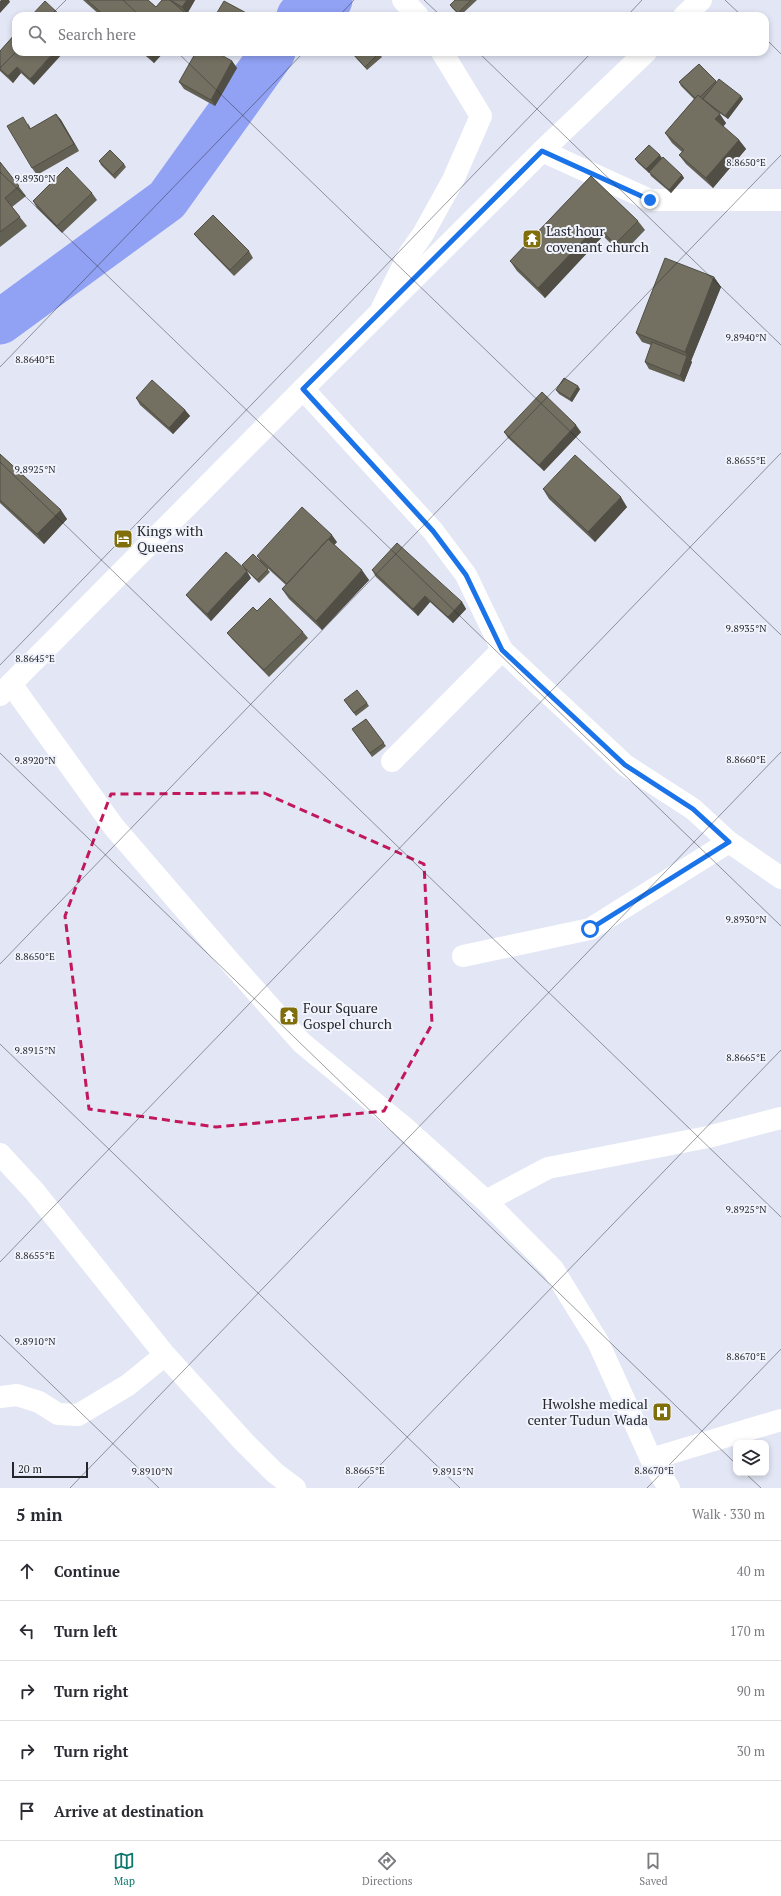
<!DOCTYPE html>
<html lang="en">
<head>
<meta charset="utf-8">
<style>
	:root { --surface:#fff; --page:#f2f2f3; --text:#2b2b33; --muted:#7c7c81; --line:#e1e1e2; --accent:#0f766e }
	body { margin:0; font-family:"PT Serif",serif; background:var(--page); color:var(--text) }
	.controls { position:absolute; right:12px; bottom:12px; display:grid; overflow:hidden; border-radius:8px; box-shadow:0 2px 6px #0003 }
	.controls button { width:36px; height:36px; display:grid; place-items:center; padding:0; border:0; border-bottom:1px solid var(--line); background:var(--surface); color:var(--text); font:20px sans-serif }
	.scale { position:absolute; left:12px; bottom:10px; width:76px; box-sizing:border-box; padding-left:4px; border:2px solid #26272d; border-top:0; font-size:11px; line-height:14px; white-space:nowrap; color:#26272d; -webkit-text-stroke:3px #f1f3fc; paint-order:stroke }
	.stop { position:absolute; width:12px; height:12px; margin:-9px; border:3px solid #1a73e8; border-radius:50%; background:#fff }
	.stop.end { background:#1a73e8; border-color:#fff; box-shadow:0 1px 4px #0008 }
	.list { margin:0; padding:0; list-style:none }
	h2 { display:flex; justify-content:space-between; align-items:center; height:52px; margin:0; padding:0 16px; font-size:17px }
	h2 small { font-size:13px; font-weight:400; color:var(--muted) }
	.list li { display:grid; grid-template-columns:26px 1fr auto; gap:12px; align-items:center; box-sizing:border-box; height:60px; padding:0 16px; border-top:1px solid var(--line) }
	.list b { display:block; font-size:15px; white-space:nowrap }
	.list em { font-size:13px; font-style:normal; color:var(--muted) }
	.icon { flex:none; width:22px; height:22px; fill:none; stroke:currentColor; stroke-width:2; stroke-linecap:round; stroke-linejoin:round }
	.map { position:relative; flex:none; width:781px; height:1488px; overflow:hidden }
	.search { position:absolute; background:var(--surface); box-shadow:0 2px 6px #0003; left:12px; right:12px; top:12px; height:44px; display:flex; align-items:center; gap:10px; box-sizing:border-box; padding:0 14px; border-radius:12px; color:var(--muted); font-size:15px }
	.sheet { height:352px; background:var(--surface) }
	nav { display:flex; justify-content:space-around; align-items:center; box-sizing:border-box; height:56px; border-top:1px solid var(--line); background:var(--surface); font-size:11px; color:var(--muted) }
	nav a { display:grid; justify-items:center; gap:2px }
	nav .on { color:var(--accent) }
	.map>svg:first-child { display:block }
	.lines { fill:none; stroke-linecap:round; stroke-linejoin:round }
	.river { stroke:#91a1f3; stroke-width:45 }
	.minor { stroke:#fff; stroke-width:22 }
	.primary { stroke:#fff; stroke-width:22 }
	.wall { fill:#636054 }
	.shaded-wall { fill:#504e45 }
	.building { fill:#737062; stroke:#504e45 }
	.route { stroke:#1a73e8; stroke-width:5 }
	.marked { fill:none; stroke:#c2185b; stroke-width:3; stroke-dasharray:8 5; stroke-linejoin:round }
	.ticks { fill:none; stroke:#26272d; stroke-width:1; stroke-opacity:0.45 }
	.labels { text-anchor:middle; stroke-width:4; stroke-linejoin:round; paint-order:stroke }
	.poi-label { font-size:14px; fill:#26272d; stroke:#f1f3fc; text-anchor:start }
	.ticks-label { font-size:10px; text-anchor:middle; fill:#26272d; stroke:#f1f3fc; stroke-width:4; stroke-linejoin:round; paint-order:stroke }
</style>
</head>
<body>
<div class="map">
<svg width="781" height="1488" viewBox="0 0 781 1488">
	<rect width="100%" height="100%" fill="#e2e6f5"/>
	<g class="lines">
		<path class="river" d="M299 16 330 0
			M0 322 167 200 273 52"/>
		<path class="minor" d="M403 0 418 16
			M542 151 650 200H781
			M382 308 409 254 423 234 453 180 481 116 442 52
			M303 389 433 531 466 575 502 650 625 765 693 809 729 842 781 878
			M11 684 114 827 231 963 302 1043 405 1128 486 1201 553 1269 598 1342 651 1459 669 1488
			M392 761 502 650
			M463 956 590 929 729 842
			M0 1154 35 1192 165 1355 244 1442 275 1473 295 1488
			M486 1201 548 1168 708 1137 781 1118
			M0 1397 17 1395 39 1402 58 1414 78 1415 128 1385 165 1355
			M651 1459 781 1420"/>
		<path class="primary" d="M684 16 701 0
			M0 695 303 389 542 151 646 52"/>
	</g>
	<path class="wall" d="M83 0H148L156 7 162 0H195L187 14 182 11 186 16H101Z
		M455 0H477L460 16 452 8 450 5Z
		M16 33 34 85 21 73 13 83 0 71V51Z
		M141 52H164L154 63Z
		M378 52 382 57 367 70 352 53Z
		M232 61 237 68 215 106 184 89 179 82Z
		M699 64 717 82 741 96 743 99 728 119 715 110 726 123 723 127 739 140 746 149 713 188 686 164 679 155 682 152 672 143 665 133 694 99 681 86 679 82Z
		M56 114 61 120 79 151 37 175 32 168 28 123 31 129Z
		M662 158 682 175 684 178 671 193 651 176 649 172 654 167 649 173 638 163 635 159Z
		M99 161 124 164 126 167 115 179 101 165Z
		M0 162 26 196 12 207 27 226 0 247Z
		M591 176 638 221 645 230 622 254 603 236 545 298 517 271 510 261Z
		M92 193 97 200 62 233 37 208 33 201Z
		M194 234 249 251 253 258 234 276 199 240Z
		M714 277 721 287 691 361 692 362 684 382 649 369 645 362 651 345 642 342 636 333Z
		M580 389 572 402 559 394 556 390Z
		M136 398 185 410 190 416 173 434 140 405Z
		M504 432H581L544 471 508 438Z
		M0 454 67 519 44 544 0 503Z
		M543 489 627 507 595 542 549 499Z
		M337 542 334 545 369 580 322 630 289 599 282 589 286 585 263 564 270 572 259 583 244 568 242 565 261 562 257 556Z
		M372 570 462 602 466 609 453 623 430 602 418 616 376 577Z
		M251 578 211 621 191 601 186 595Z
		M257 611 303 632 308 638 269 677 232 639 227 633Z
		M344 700 367 703 369 706 356 716Z
		M366 719 386 746 372 757 352 729Z"/>
	<path class="shaded-wall" d="M1 0H9L10 2 0 13V1Z
		M187 0H195L187 14 182 7Z
		M184 12 186 16H180Z
		M54 52H64L34 85 30 79Z
		M148 52H164L154 63 147 54Z
		M232 61 237 68 215 106 211 100Z
		M17 67 21 73 13 83 8 76Z
		M741 96 743 99 728 119 725 116Z
		M56 114 61 120 79 151 74 144Z
		M720 114 726 123 721 129 715 119Z
		M739 140 746 149 713 188 706 178Z
		M660 155 662 158 649 173 646 169Z
		M682 175 684 178 671 193 669 190Z
		M597 226 603 236 545 298 538 288Z
		M714 277 721 287 691 361 685 352Z
		M687 356 692 362 684 382 680 376Z
		M578 386 580 389 572 402 570 399Z
		M185 410 190 416 173 434 169 428Z
		M576 425 581 432 544 471 539 465Z
		M621 497 627 507 595 542 588 532Z
		M61 510 67 519 44 544 37 534Z
		M332 535 337 542 292 590 287 584Z
		M362 570 369 580 322 630 316 621Z
		M247 571 251 578 211 621 207 614Z
		M425 596 430 602 418 616 413 609Z
		M462 602 466 609 453 623 448 617Z"/>
	<path class="building" d="M87 0H148L156 7 162 0H170L184 12 180 16H105Z
		M170 0H187L182 7Z
		M455 0H471L458 13 450 5Z
		M45 1 61 16H31Z
		M224 1 252 16H215Z
		M16 33V52H54L30 79 17 67 8 76 0 69V51Z
		M196 52H216L232 61 211 100 179 82Z
		M353 52H378L379 53 365 67 352 53Z
		M699 64 716 81 700 97 698 95 695 98 679 82Z
		M719 79 741 96 725 116 703 99Z
		M698 95 720 114 715 119 739 140 706 178 679 155 684 150 665 133Z
		M56 114 74 144 32 168 7 126 23 117 30 129Z
		M649 145 660 155 646 169 635 159Z
		M110 150 124 164 113 175 99 161Z
		M663 157 682 175 669 190 649 172Z
		M0 162 19 186 5 198 20 217 0 232Z
		M67 167 92 193 57 226 33 201Z
		M591 176 638 221 615 244 597 226 538 288 510 261Z
		M213 215 249 251 230 270 194 234Z
		M665 258 714 277 685 352 636 333Z
		M652 342 687 356 680 376 645 362Z
		M564 378 578 386 570 399 556 390Z
		M152 380 185 410 169 428 136 398Z
		M542 392 576 425 539 465 504 432Z
		M0 454 61 510 37 534 0 500Z
		M575 455 621 497 588 532 543 489Z
		M302 507 332 535 287 584 257 556Z
		M328 539 362 570 316 621 282 589Z
		M397 543 462 602 448 617 425 596 413 609 372 570Z
		M226 552 247 571 207 614 186 595Z
		M253 554 268 569 257 580 242 565Z
		M270 598 303 632 264 670 227 633 253 607 257 611Z
		M357 690 367 703 354 713 344 700Z
		M366 719 384 743 370 753 352 729Z"/>
	<g class="lines">
		<path class="route" d="M590 929 729 842 693 809 625 765 502 650 466 575 433 531 303 389 542 151 650 200"/>
	</g>
	<path class="marked" d="M264 793 424 864 432 1024 384 1111 216 1127 89 1109 65 916 111 794Z"/>
	<path class="ticks" d="M123 0 140 16M424 0 441 16M725 0 742 16M50 16 66 0M339 16 354 0M627 16 642 0M765 38 781 54M177 52 781 635M478 52 781 345M0 68 16 52M0 172 781 926M0 367 304 52M0 462 781 1217M0 665 592 52M0 753 736 1464M0 964 781 155M0 1044 460 1488M0 1262 781 453M0 1335 159 1488M745 1473 761 1488M70 1488 781 752M358 1488 781 1050M647 1488 781 1349"/>
	<defs>
		<g id="temple-square" transform="scale(1)"><rect x="-9" y="-9" width="18" height="18" rx="4" fill="#806e0b" stroke="#f1f3fc"/><path d="M0-6L5-2H3V0L6.5 2.5H4V6H1.5V3h-3V6H-4V2.5H-6.5L-3 0V-2H-5Z" fill="#fff"/></g>
		<g id="hotel-square" transform="scale(1)"><rect x="-9" y="-9" width="18" height="18" rx="4" fill="#806e0b" stroke="#f1f3fc"/><path d="M-6-4.5h1.5V1H6V5H4.5V3h-9V5H-6ZM-4 0a1.8 1.8 0 1 1 3.6 0ZM.5 0V-2.5h3Q6-2.5 6 0Z" fill="#fff"/></g>
		<g id="hospital-square" transform="scale(1)"><rect x="-9" y="-9" width="18" height="18" rx="4" fill="#806e0b" stroke="#f1f3fc"/><path d="M-5-5h3v3.5h4V-5h3V5h-3V1.5h-4V5h-3Z" fill="#fff"/></g>
	</defs>
	<g fill-rule="evenodd">
		<use href="#temple-square" x="532" y="239"/>
		<use href="#hotel-square" x="123" y="539"/>
		<use href="#temple-square" x="289" y="1016"/>
		<use href="#hospital-square" x="662" y="1412"/>
	</g>
	<g class="labels">
		<g class="poi-label">
			<text x="546" y="236">Last hour<tspan x="546" dy="16">covenant church</tspan></text>
			<text x="137" y="536">Kings with<tspan x="137" dy="16">Queens</tspan></text>
			<text x="303" y="1013">Four Square<tspan x="303" dy="16">Gospel church</tspan></text>
			<text x="648" y="1409" text-anchor="end">Hwolshe medical<tspan x="648" dy="16">center Tudun Wada</tspan></text>
		</g>
	</g>
	<g class="ticks-label">
		<text x="746" y="166">8.8650°E</text>
		<text x="35" y="182">9.8930°N</text>
		<text x="746" y="341">9.8940°N</text>
		<text x="35" y="363">8.8640°E</text>
		<text x="746" y="464">8.8655°E</text>
		<text x="35" y="473">9.8925°N</text>
		<text x="746" y="632">9.8935°N</text>
		<text x="35" y="662">8.8645°E</text>
		<text x="746" y="763">8.8660°E</text>
		<text x="35" y="764">9.8920°N</text>
		<text x="746" y="923">9.8930°N</text>
		<text x="35" y="960">8.8650°E</text>
		<text x="35" y="1054">9.8915°N</text>
		<text x="746" y="1061">8.8665°E</text>
		<text x="746" y="1213">9.8925°N</text>
		<text x="35" y="1259">8.8655°E</text>
		<text x="35" y="1345">9.8910°N</text>
		<text x="746" y="1360">8.8670°E</text>
		<text x="365" y="1474">8.8665°E</text>
		<text x="654" y="1474">8.8670°E</text>
		<text x="152" y="1475">9.8910°N</text>
		<text x="453" y="1475">9.8915°N</text>
	</g>
</svg>
<div class="controls">
<button><svg class="icon" aria-label="layers" viewBox="0 0 24 24"><path d="M12 4l9 5-9 5-9-5zM3 14l9 5 9-5"/></svg></button>
</div>
<div class="scale">20 m</div>
<div class="stop" style="left:590px;top:929px"></div>
<div class="stop end" style="left:650px;top:200px"></div>
<div class="search"><svg class="icon" aria-label="search" viewBox="0 0 24 24"><circle cx="10" cy="10" r="6"/><path d="M15 15l6 6"/></svg>Search here</div>
</div>
<section class="sheet">
<h2>5 min<small>Walk · 330 m</small></h2>
<ul class="list">
<li><svg class="icon" aria-label="ahead" viewBox="0 0 24 24"><path d="M12 20V5M6 11l6-6 6 6"/></svg><div><b>Continue</b></div><em>40 m</em></li>
<li><svg class="icon" aria-label="left" viewBox="0 0 24 24"><path d="M17 20v-9H6M10 6l-5 5 5 5"/></svg><div><b>Turn left</b></div><em>170 m</em></li>
<li><svg class="icon" aria-label="right" viewBox="0 0 24 24"><path d="M7 20v-9h11M14 6l5 5-5 5"/></svg><div><b>Turn right</b></div><em>90 m</em></li>
<li><svg class="icon" aria-label="right" viewBox="0 0 24 24"><path d="M7 20v-9h11M14 6l5 5-5 5"/></svg><div><b>Turn right</b></div><em>30 m</em></li>
<li><svg class="icon" aria-label="arrive" viewBox="0 0 24 24"><path d="M6 21V4h12l-3 4 3 4H6"/></svg><div><b>Arrive at destination</b></div></li>
</ul>
</section>
<nav>
<a class="on"><svg class="icon" aria-label="map" viewBox="0 0 24 24"><path d="M3 6l6-2 6 2 6-2v14l-6 2-6-2-6 2zM9 4v14M15 6v14"/></svg>Map</a>
<a><svg class="icon" aria-label="directions" viewBox="0 0 24 24"><path d="M12 3l9 9-9 9-9-9zM9 14v-3h6M13 9l2 2-2 2"/></svg>Directions</a>
<a><svg class="icon" aria-label="saved" viewBox="0 0 24 24"><path d="M7 4h10v16l-5-4-5 4z"/></svg>Saved</a>
</nav>
</body>
</html>
